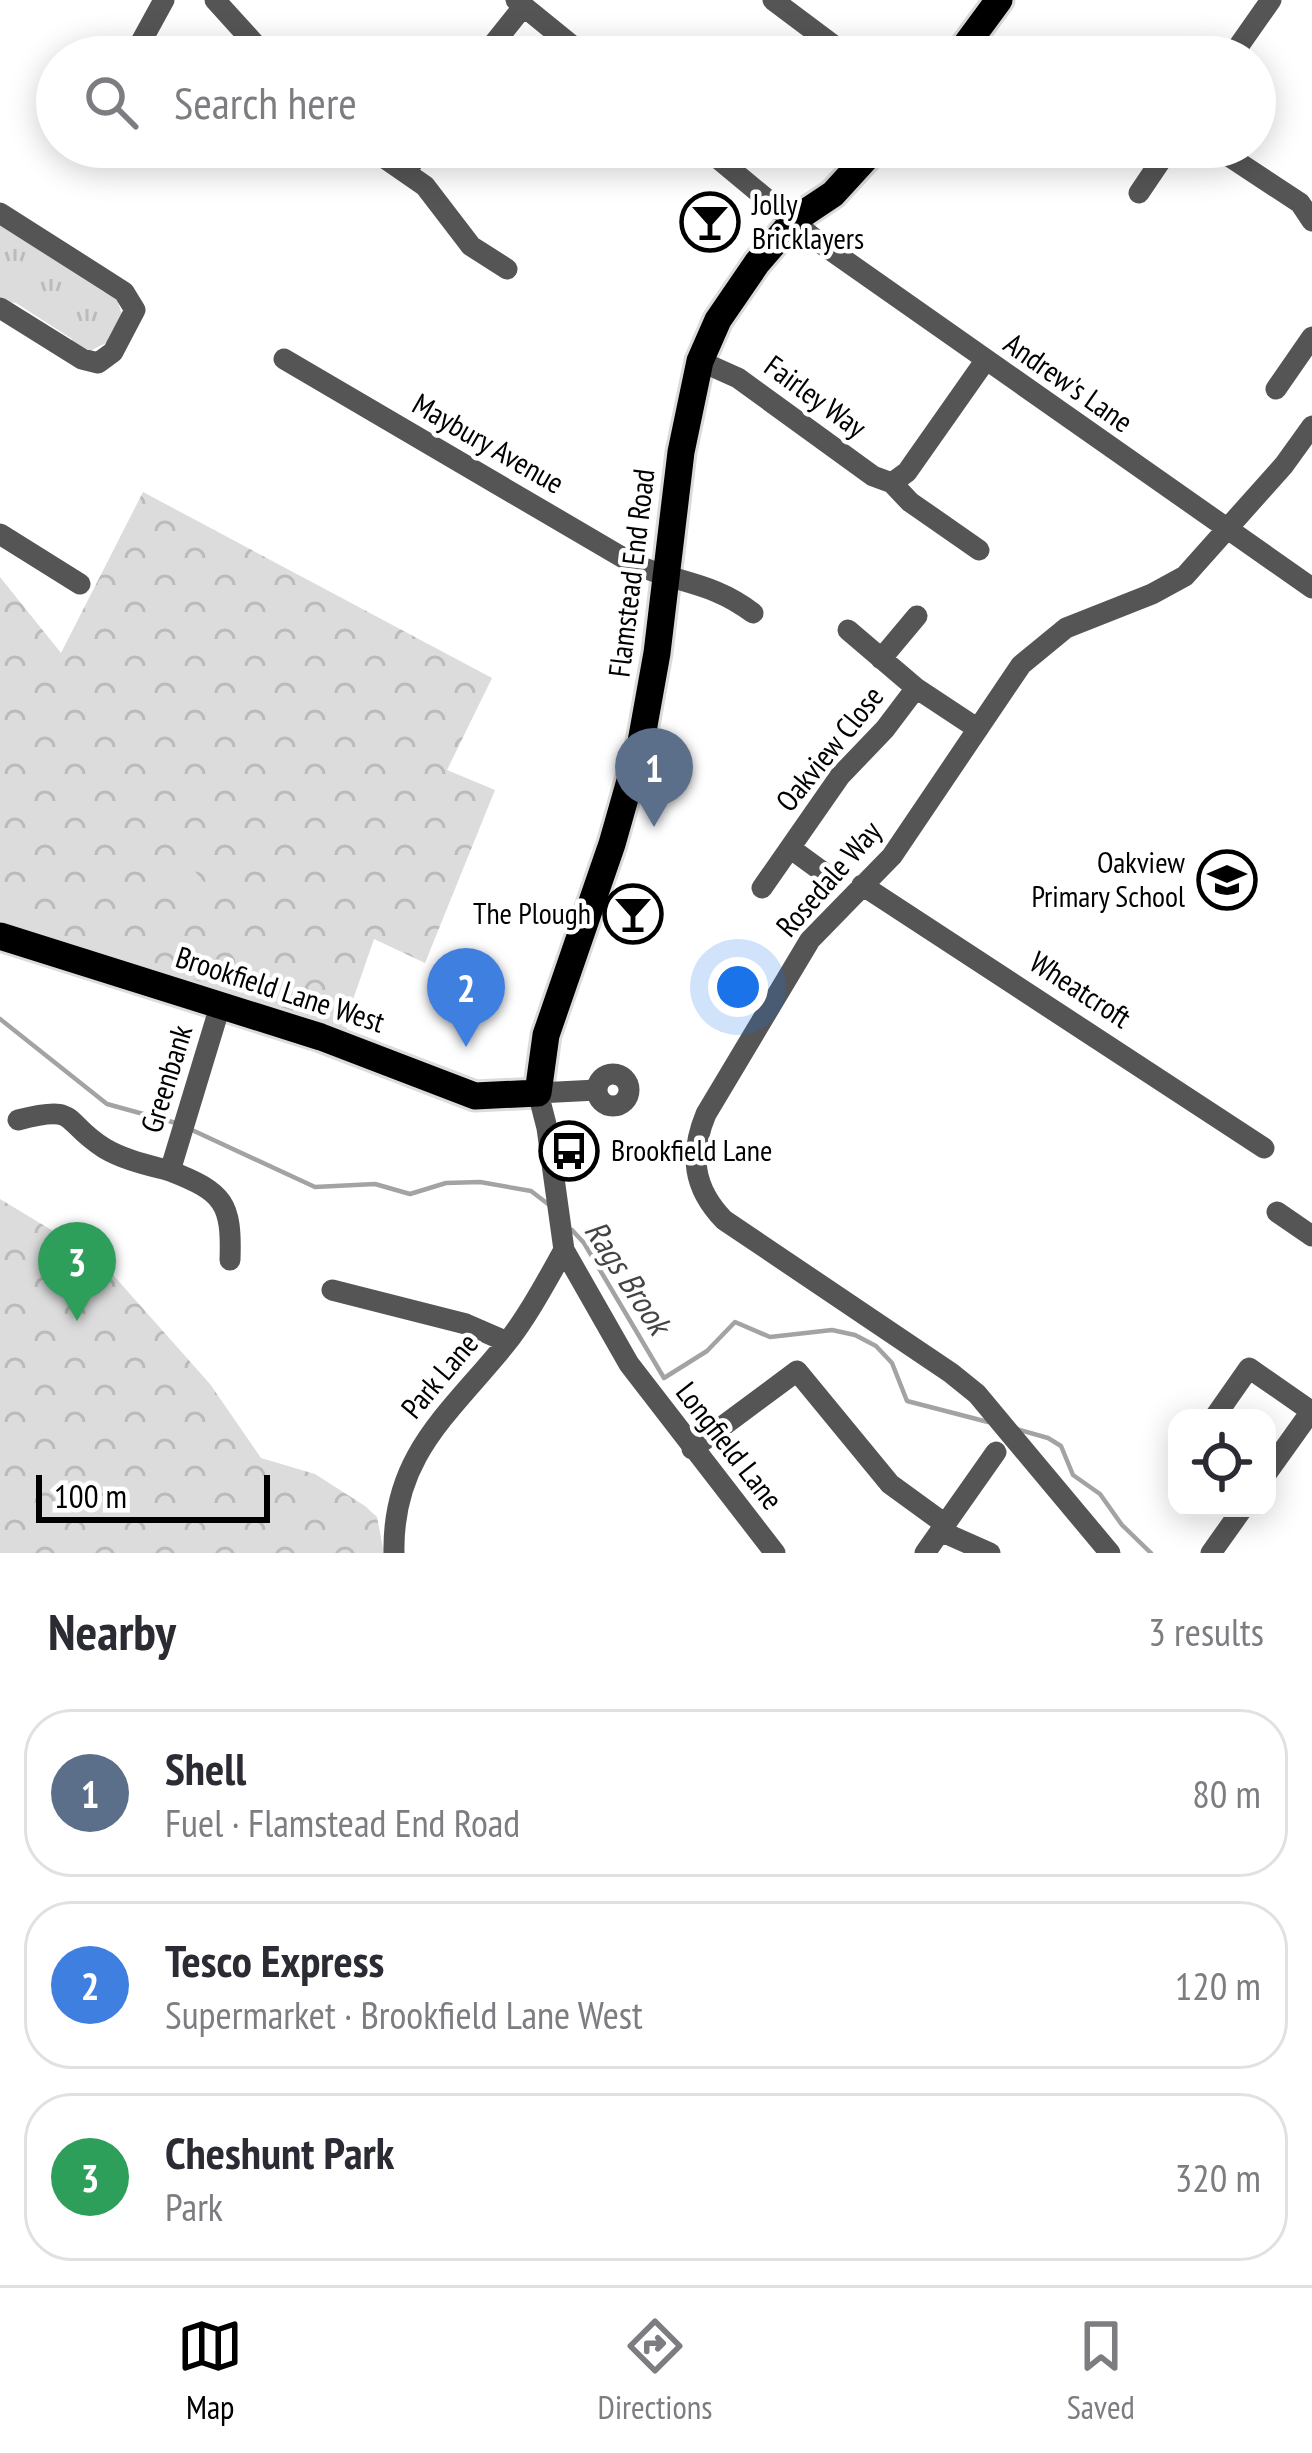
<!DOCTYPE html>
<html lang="en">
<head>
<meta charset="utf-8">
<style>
	:root { --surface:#fff; --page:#f7f7f7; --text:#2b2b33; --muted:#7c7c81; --line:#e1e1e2; --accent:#000 }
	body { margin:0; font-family:"PT Sans Narrow",sans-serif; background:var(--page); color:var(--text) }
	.controls { position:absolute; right:36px; bottom:36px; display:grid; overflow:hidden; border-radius:24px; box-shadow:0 6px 30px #0003 }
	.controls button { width:108px; height:108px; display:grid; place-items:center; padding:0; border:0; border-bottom:3px solid var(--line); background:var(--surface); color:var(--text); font:60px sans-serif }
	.scale { position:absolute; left:36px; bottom:30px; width:234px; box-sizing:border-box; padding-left:12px; border:6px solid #000; border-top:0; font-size:33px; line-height:42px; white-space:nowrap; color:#000; -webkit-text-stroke:9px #fff; paint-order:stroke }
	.you { position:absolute; left:738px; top:987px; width:42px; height:42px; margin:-30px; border:9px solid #fff; border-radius:50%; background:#1a73e8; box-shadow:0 0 0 18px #1a73e833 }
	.badge { display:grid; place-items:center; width:78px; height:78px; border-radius:50%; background:var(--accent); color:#fff; font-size:39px; font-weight:700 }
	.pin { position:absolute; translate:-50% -99px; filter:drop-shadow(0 3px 6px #0008) }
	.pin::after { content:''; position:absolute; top:63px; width:42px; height:36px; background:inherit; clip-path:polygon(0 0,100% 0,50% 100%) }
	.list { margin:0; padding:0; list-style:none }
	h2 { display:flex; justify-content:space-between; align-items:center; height:156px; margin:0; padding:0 48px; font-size:51px }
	h2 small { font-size:39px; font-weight:400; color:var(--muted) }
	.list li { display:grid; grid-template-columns:78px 1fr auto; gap:36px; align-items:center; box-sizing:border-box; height:168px; margin:0 24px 24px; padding:0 24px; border:3px solid var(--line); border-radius:48px }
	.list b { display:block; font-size:45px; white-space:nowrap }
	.list p { margin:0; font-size:39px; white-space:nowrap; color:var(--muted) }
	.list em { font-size:39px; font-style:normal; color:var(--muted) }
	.icon { flex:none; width:66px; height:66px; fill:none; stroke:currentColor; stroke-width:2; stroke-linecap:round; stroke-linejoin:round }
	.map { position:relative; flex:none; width:1312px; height:1553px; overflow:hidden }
	.search { position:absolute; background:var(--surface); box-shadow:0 6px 30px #0003; left:36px; right:36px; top:36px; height:132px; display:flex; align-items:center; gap:30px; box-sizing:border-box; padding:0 42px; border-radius:66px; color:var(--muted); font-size:45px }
	.sheet { height:732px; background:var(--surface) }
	nav { display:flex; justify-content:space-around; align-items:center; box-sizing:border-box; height:168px; border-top:3px solid var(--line); background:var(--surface); font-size:33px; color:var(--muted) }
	nav a { display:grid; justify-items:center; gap:6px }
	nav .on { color:var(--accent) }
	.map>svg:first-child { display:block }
	.grass { fill:url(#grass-tufts) }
	.park { fill:url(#park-crowns) }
	.garden { fill:#dcdcdc }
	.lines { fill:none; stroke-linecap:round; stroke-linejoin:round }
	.stream { stroke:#a3a3a3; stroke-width:4.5 }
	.major-casing { stroke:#dbdbdb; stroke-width:33 }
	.minor { stroke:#555; stroke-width:21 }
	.major { stroke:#000; stroke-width:27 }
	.labels { text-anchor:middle; stroke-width:9; stroke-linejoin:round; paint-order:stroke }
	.poi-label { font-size:30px; fill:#000; stroke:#fff; text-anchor:start }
	.street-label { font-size:30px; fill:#000; stroke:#fff }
	.water-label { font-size:33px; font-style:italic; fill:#444; stroke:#fff }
</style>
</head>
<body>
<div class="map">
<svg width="1312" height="1553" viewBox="0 0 1312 1553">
	<defs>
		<pattern id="grass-tufts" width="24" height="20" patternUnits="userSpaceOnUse" patternTransform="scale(3)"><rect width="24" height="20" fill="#dcdcdc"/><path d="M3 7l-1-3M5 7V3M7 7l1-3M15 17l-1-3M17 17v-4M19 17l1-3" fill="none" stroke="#bbb"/></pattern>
		<pattern id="park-crowns" width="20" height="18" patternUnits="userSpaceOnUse" patternTransform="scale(3)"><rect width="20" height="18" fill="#dcdcdc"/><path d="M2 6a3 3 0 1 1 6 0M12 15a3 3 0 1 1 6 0" fill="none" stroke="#bbb"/></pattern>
	</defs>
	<rect width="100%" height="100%" fill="#fff"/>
	<path class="grass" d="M0 225 104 292 116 295 122 315 112 340 90 351 69 345 72 339 16 303 0 301Z"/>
	<path class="park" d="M143 492 492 678 447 770 495 790 425 963 374 939 346 1020 347 1032 115 955 0 924V577L61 653Z
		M0 1199 98 1258 210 1384 261 1458 315 1474 365 1506 377 1517 384 1553H0Z"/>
	<path class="garden" d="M191 867 218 898 199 915 172 884Z"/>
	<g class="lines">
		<path class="stream" d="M0 1019 107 1104 176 1123
			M192 1130 315 1187 375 1184 410 1194 446 1183 480 1182 531 1191 548 1204
			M572 1230 584 1243 664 1378 707 1351 735 1322 770 1337 832 1330 855 1335 876 1346 892 1363 907 1401 988 1422
			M1016 1429 1048 1438 1061 1446 1073 1475 1100 1494 1122 1525 1151 1553"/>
		<g class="major-casing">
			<path id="major" d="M957 57 999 0
				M0 936 321 1037 475 1096 538 1093 546 1035 612 844 641 742 657 653 681 452 700 361 718 320 757 263 794 220 833 194 876 147"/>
		</g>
		<path class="minor" d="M215 0 254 43 260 57
			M516 0 586 57
			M773 0 849 57
			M142 57 141 42 164 0
			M483 57 523 7
			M1231 57 1271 0
			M704 147 816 240 1312 588
			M1215 147 1300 203 1312 221
			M373 150 425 186 471 246 507 269
			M407 171 422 147
			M1139 193 1170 147
			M0 213 124 292 135 310 113 352 98 363 82 359 0 308
			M284 359 632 563C678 584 711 581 753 613
			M700 361 738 378 873 476 892 483 910 502 979 550
			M1276 389 1312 337
			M892 483 907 472 985 361
			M0 534 80 584
			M848 630 916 688 978 729
			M881 659 917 616
			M790 848 827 875
			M862 885 1264 1148
			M762 888 840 776 885 729 916 688
			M221 1003 170 1171C224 1192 232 1203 230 1260
			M597 1090a16 16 0 1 1 32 0a16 16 0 1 1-32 0Z
			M597 1090 538 1093 547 1128 564 1250 629 1364 775 1553
			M18 1120C80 1104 61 1121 104 1148 124 1160 148 1165 170 1171
			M1277 1212 1312 1236
			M332 1290 466 1324 507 1342
			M1214 1418 1249 1368 1311 1411
			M692 1449 797 1371 890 1484 945 1524
			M1267 1473 1312 1410
			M940 1531 990 1553
			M394 1553C392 1456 449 1414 505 1345 528 1316 546 1282 564 1250
			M925 1553 996 1452
			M1110 1553 977 1394 951 1373 724 1220C693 1188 689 1155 706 1114L810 940 892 856 1021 665 1066 628 1152 594 1185 576 1284 465 1312 426
			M1211 1553 1243 1508"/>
		<use href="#major" class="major"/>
	</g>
	<defs>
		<g id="bar-ring" transform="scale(3)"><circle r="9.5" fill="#fff" stroke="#000" stroke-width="1.5"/><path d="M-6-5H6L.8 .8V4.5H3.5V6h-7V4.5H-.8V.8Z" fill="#000"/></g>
		<g id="school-ring" transform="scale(3)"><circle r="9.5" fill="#fff" stroke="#000" stroke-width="1.5"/><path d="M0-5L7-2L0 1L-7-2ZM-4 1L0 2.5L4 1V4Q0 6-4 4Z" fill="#000"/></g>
		<g id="bus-ring" transform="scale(3)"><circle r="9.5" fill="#fff" stroke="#000" stroke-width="1.5"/><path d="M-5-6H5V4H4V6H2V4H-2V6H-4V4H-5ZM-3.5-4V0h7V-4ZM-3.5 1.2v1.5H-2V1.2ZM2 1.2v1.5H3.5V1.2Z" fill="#000"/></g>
	</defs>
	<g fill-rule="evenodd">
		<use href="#bar-ring" x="710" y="222"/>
		<use href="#school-ring" x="1227" y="880"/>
		<use href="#bar-ring" x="633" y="914"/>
		<use href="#bus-ring" x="569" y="1151"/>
	</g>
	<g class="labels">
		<g class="poi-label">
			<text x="752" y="215">Jolly<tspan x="752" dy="34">Bricklayers</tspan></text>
			<text x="1185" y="873" text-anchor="end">Oakview<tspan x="1185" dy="34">Primary School</tspan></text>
			<text x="591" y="924" text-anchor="end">The Plough</text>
			<text x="611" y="1161">Brookfield Lane</text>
		</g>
		<g class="street-label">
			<text transform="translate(1068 383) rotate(35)" y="10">Andrew's Lane</text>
			<text transform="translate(815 397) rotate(36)" y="10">Fairley Way</text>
			<text transform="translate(488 444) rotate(30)" y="10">Maybury Avenue</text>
			<text transform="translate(632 573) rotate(-83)" y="10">Flamstead End Road</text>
			<text transform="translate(830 749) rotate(-51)" y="10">Oakview Close</text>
			<text transform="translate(829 879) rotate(-49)" y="10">Rosedale Way</text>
			<text transform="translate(280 990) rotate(18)" y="10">Brookfield Lane West</text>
			<text transform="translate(1080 990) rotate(33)" y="10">Wheatcroft</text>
			<text transform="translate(167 1079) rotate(-73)" y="10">Greenbank</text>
			<text transform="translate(440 1376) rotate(-50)" y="10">Park Lane</text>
			<text transform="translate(729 1446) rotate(52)" y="10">Longfield Lane</text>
		</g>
		<g class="water-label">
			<text transform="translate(628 1277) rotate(57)" y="12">Rags Brook</text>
		</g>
	</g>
</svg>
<div class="controls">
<button><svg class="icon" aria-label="locate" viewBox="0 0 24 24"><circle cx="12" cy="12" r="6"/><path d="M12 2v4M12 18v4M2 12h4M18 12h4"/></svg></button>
</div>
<div class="scale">100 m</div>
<div class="you"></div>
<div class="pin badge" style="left:654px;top:827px;background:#5c6f8a">1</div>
<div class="pin badge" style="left:466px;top:1047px;background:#3f7fe0">2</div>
<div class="pin badge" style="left:77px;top:1321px;background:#2e9e5b">3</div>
<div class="search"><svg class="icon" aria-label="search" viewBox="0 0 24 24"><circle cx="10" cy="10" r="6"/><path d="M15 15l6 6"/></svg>Search here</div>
</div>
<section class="sheet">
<h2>Nearby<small>3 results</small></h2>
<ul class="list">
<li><span class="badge" style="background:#5c6f8a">1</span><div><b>Shell</b><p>Fuel · Flamstead End Road</p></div><em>80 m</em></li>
<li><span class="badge" style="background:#3f7fe0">2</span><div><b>Tesco Express</b><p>Supermarket · Brookfield Lane West</p></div><em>120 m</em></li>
<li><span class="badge" style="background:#2e9e5b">3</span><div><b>Cheshunt Park</b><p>Park</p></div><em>320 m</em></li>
</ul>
</section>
<nav>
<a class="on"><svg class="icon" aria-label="map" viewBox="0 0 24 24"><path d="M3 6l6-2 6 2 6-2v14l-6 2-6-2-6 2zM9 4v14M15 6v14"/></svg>Map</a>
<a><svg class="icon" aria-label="directions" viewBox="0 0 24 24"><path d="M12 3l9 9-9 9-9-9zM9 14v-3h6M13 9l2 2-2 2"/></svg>Directions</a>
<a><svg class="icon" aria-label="saved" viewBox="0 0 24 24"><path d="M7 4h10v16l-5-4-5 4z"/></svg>Saved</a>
</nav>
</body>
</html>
